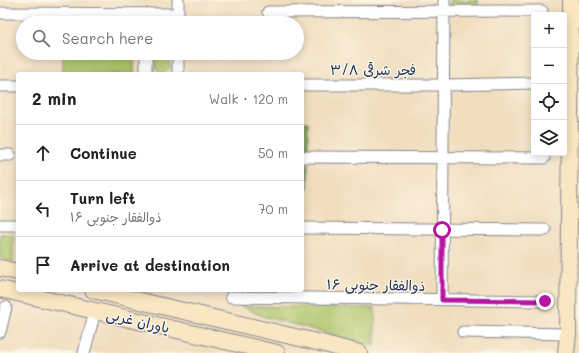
<!DOCTYPE html>
<html lang="en">
<head>
<meta charset="utf-8">
<style>
	:root { --surface:#fff; --page:#f2f2f2; --text:#222; --muted:#767676; --line:#e0e0e0 }
	body { margin:0; font-family:Mali,"Playpen Sans Arabic",sans-serif; background:var(--page); color:var(--text) }
	.controls { position:absolute; right:12px; top:12px; display:grid; overflow:hidden; border-radius:4px; box-shadow:0 2px 10px #0003 }
	.controls button { width:36px; height:36px; display:grid; place-items:center; padding:0; border:0; border-bottom:1px solid var(--line); background:var(--surface); color:var(--text); font:20px sans-serif }
	.stop { position:absolute; width:12px; height:12px; margin:-9px; border:3px solid #b5179e; border-radius:50%; background:#fff }
	.stop.end { background:#b5179e; border-color:#fff; box-shadow:0 1px 4px #0008 }
	.list { margin:0; padding:0; list-style:none }
	h2 { display:flex; justify-content:space-between; align-items:center; height:52px; margin:0; padding:0 16px; font-size:17px }
	h2 small { font-size:13px; font-weight:400; color:var(--muted) }
	.list li { display:grid; grid-template-columns:26px 1fr auto; gap:12px; align-items:center; box-sizing:border-box; height:56px; padding:0 16px; border-top:1px solid var(--line) }
	.list b { display:block; font-size:15px; white-space:nowrap }
	.list p { margin:0; font-size:13px; white-space:nowrap; color:var(--muted) }
	.list em { font-size:13px; font-style:normal; color:var(--muted) }
	.icon { flex:none; width:22px; height:22px; fill:none; stroke:currentColor; stroke-width:2; stroke-linecap:round; stroke-linejoin:round }
	.map { position:relative; flex:none; width:579px; height:353px; overflow:hidden }
	.search { position:absolute; background:var(--surface); box-shadow:0 2px 10px #0003; left:16px; top:16px; width:288px; height:44px; display:flex; align-items:center; gap:10px; box-sizing:border-box; padding:0 14px; border-radius:22px; color:var(--muted); font-size:15px }
	.panel { position:absolute; background:var(--surface); box-shadow:0 2px 10px #0003; left:16px; top:72px; width:288px; height:220px; border-radius:4px }
	.map>svg:first-child { display:block }
	.green { fill:#aec469; stroke:#647a64 }
	.forest { fill:#8aaa5d; stroke:#526c5e }
	.lines { fill:none; stroke-linecap:round; stroke-linejoin:round }
	.minor-casing { stroke:#86868e; stroke-width:13 }
	.secondary-casing { stroke:#86868e; stroke-width:18 }
	.minor { stroke:#fff; stroke-width:11 }
	.secondary { stroke:#f9e7c3; stroke-width:16 }
	.route { stroke:#b5179e; stroke-width:5 }
	.labels { text-anchor:middle; stroke-width:3; stroke-linejoin:round; paint-order:stroke }
	.street-label { font-size:14px; fill:#1b2f5e; stroke:#fcf5e5 }
</style>
</head>
<body>
<div class="map">
<svg width="579" height="353" viewBox="0 0 579 353">
	<rect width="100%" height="100%" fill="#fcf5e5"/>
	<filter id="ink" filterUnits="userSpaceOnUse"><feTurbulence type="fractalNoise" baseFrequency=".025" numOctaves="2"/><feDisplacementMap in="SourceGraphic" scale="8" xChannelSelector="R" yChannelSelector="G"/><feConvolveMatrix kernelMatrix="1 2 1 2 8 2 1 2 1" color-interpolation-filters="sRGB"/></filter>
	<filter id="wash" filterUnits="userSpaceOnUse"><feTurbulence type="fractalNoise" baseFrequency=".012" numOctaves="4" result="noise"/><feDisplacementMap in="SourceGraphic" scale="16" xChannelSelector="R" yChannelSelector="G"/><feGaussianBlur stdDeviation="0.9" result="paint"/><feColorMatrix in="noise" values="0 0 0 0 0 0 0 0 0 0 0 0 0 0 0 0 0 1.4 0 .05"/><feComposite in="paint" operator="in"/></filter>
	<g filter="url(#wash)">
		<rect width="100%" height="100%" fill="#f0ddbd"/>
		<path class="green" d="M449 0H478V6H449Z
			M135 21V23H62Z
			M63 53H134V74H63Z
			M155 53H170V68L163 74H161L156 68Z
			M0 234H13V262L0 258Z
			M241 306 375 308V346L262 316Z"/>
		<path class="forest" d="M302 122H308V148H302Z
			M302 163H308V188H302Z"/>
	</g>
	<g filter="url(#ink)">
		<g class="lines">
			<g class="minor-casing">
				<path id="minor" d="M268 12 542 11
					M0 13 178 14
					M178 23V0
					M146 74V53
					M178 74V53
					M302 85H443L534 83
					M0 86H18
					M0 155H10
					M302 157 544 158
					M0 225H18
					M302 228 545 230
					M231 297 545 301
					M442 300 444 0
					M0 332 6 307
					M463 332 568 334
					M84 353 95 311"/>
			</g>
			<g class="secondary-casing">
				<path id="secondary" d="M0 268 18 272
					M0 289 277 353
					M93 290 321 343 359 353
					M566 353 568 334 571 0"/>
			</g>
			<use href="#minor" class="minor"/>
			<use href="#secondary" class="secondary"/>
		</g>
	</g>
	<g class="lines" filter="url(#ink)">
		<path class="route" d="M442 230V300L545 301"/>
	</g>
	<g class="labels">
		<g class="street-label">
			<text x="373" y="75">۳/۸ فجر شرقی</text>
			<text transform="translate(376 285) rotate(1)" y="5">۱۶ ذوالفقار جنوبی</text>
			<text transform="translate(138 321) rotate(13)" y="5">یاوران غربی</text>
		</g>
	</g>
</svg>
<div class="controls">
<button>+</button>
<button>−</button>
<button><svg class="icon" aria-label="locate" viewBox="0 0 24 24"><circle cx="12" cy="12" r="6"/><path d="M12 2v4M12 18v4M2 12h4M18 12h4"/></svg></button>
<button><svg class="icon" aria-label="layers" viewBox="0 0 24 24"><path d="M12 4l9 5-9 5-9-5zM3 14l9 5 9-5"/></svg></button>
</div>
<div class="stop" style="left:442px;top:230px"></div>
<div class="stop end" style="left:545px;top:301px"></div>
<div class="search"><svg class="icon" aria-label="search" viewBox="0 0 24 24"><circle cx="10" cy="10" r="6"/><path d="M15 15l6 6"/></svg>Search here</div>
<section class="panel">
<h2>2 min<small>Walk · 120 m</small></h2>
<ul class="list">
<li><svg class="icon" aria-label="ahead" viewBox="0 0 24 24"><path d="M12 20V5M6 11l6-6 6 6"/></svg><div><b>Continue</b></div><em>50 m</em></li>
<li><svg class="icon" aria-label="left" viewBox="0 0 24 24"><path d="M17 20v-9H6M10 6l-5 5 5 5"/></svg><div><b>Turn left</b><p>۱۶ ذوالفقار جنوبی</p></div><em>70 m</em></li>
<li><svg class="icon" aria-label="arrive" viewBox="0 0 24 24"><path d="M6 21V4h12l-3 4 3 4H6"/></svg><div><b>Arrive at destination</b></div></li>
</ul>
</section>
</div>
</body>
</html>
